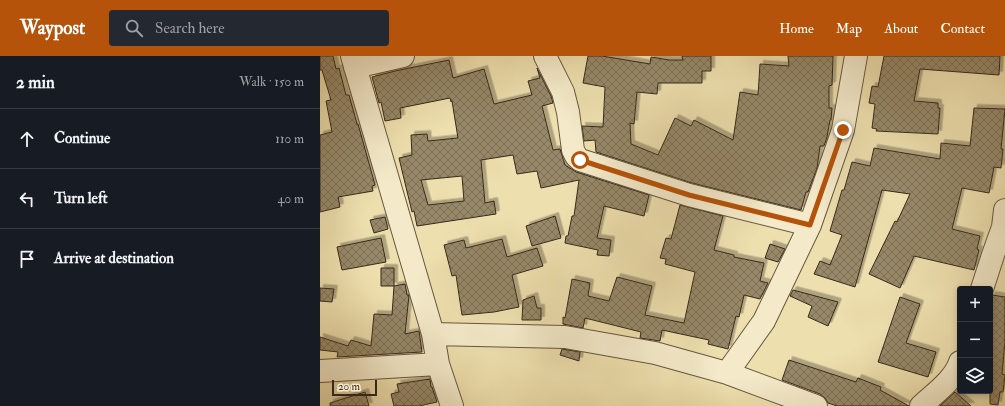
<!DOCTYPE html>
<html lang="en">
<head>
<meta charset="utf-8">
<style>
	:root { --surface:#171b24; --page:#242831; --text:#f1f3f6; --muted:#9ea1a6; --line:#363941; --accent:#b45309 }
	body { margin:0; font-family:"IM FELL Double Pica",serif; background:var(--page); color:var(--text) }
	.controls { position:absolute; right:12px; bottom:12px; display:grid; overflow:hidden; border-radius:4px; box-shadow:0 2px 6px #0003 }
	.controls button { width:36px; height:36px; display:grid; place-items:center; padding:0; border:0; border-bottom:1px solid var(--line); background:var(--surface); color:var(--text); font:20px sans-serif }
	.scale { position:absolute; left:12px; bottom:10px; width:45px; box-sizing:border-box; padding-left:4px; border:2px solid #372a1a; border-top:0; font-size:11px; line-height:14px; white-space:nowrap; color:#372a1a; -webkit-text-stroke:3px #f4eaca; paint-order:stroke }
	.stop { position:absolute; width:12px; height:12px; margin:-9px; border:3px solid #b45309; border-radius:50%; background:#fff }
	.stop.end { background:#b45309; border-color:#fff; box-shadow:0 1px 4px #0008 }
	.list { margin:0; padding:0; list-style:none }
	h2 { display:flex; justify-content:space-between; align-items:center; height:52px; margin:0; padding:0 16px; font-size:17px }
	h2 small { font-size:13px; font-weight:400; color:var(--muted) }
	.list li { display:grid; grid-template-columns:26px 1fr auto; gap:12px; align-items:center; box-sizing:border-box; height:60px; padding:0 16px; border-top:1px solid var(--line) }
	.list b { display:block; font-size:15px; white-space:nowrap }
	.list em { font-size:13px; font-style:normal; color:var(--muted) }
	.icon { flex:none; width:22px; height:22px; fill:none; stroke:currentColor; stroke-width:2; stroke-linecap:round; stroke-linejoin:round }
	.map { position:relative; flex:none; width:685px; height:350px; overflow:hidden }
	header { display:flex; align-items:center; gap:24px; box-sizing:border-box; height:56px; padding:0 20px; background:var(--accent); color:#fff }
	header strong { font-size:19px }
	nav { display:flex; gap:22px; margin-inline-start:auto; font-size:14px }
	.search { width:280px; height:36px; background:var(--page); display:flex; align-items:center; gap:10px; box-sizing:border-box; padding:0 14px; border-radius:4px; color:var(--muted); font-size:15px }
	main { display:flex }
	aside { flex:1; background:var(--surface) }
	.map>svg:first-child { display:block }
	.building { fill:url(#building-cross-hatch); stroke:#372a1a; fill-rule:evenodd; filter:url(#shadow) }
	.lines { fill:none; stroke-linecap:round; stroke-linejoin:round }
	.minor-casing { stroke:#65573f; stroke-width:24 }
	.minor { stroke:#f4eaca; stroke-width:22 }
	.route { stroke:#b45309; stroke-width:5 }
</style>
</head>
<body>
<header>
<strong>Waypost</strong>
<div class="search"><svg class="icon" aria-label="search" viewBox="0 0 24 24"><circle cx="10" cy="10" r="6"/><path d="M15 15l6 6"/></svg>Search here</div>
<nav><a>Home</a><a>Map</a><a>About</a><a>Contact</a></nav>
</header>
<main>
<aside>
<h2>2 min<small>Walk · 150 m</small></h2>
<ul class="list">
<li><svg class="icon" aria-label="ahead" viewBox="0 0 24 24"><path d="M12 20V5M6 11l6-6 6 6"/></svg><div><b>Continue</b></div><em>110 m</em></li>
<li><svg class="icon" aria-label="left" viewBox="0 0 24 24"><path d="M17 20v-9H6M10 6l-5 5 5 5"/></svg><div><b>Turn left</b></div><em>40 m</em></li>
<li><svg class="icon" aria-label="arrive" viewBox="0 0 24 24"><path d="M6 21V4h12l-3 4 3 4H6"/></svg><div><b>Arrive at destination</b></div></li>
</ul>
</aside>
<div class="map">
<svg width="685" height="350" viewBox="0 0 685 350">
	<defs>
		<pattern id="building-cross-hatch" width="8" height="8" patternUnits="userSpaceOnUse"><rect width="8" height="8" fill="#968867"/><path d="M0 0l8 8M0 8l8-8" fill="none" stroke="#7b6f54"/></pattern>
		<filter id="shadow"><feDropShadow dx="3.5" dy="-3.5" stdDeviation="0" flood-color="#0004"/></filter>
	</defs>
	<rect width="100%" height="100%" fill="#eedfae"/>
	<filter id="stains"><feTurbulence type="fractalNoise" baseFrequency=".005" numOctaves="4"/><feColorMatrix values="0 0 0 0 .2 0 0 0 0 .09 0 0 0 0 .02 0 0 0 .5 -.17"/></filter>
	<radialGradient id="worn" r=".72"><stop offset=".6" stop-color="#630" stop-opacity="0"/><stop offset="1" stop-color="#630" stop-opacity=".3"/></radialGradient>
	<path class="building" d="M0 0H13L16 13 19 12 26 39H29L37 68H38L55 129 52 130 53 135 18 141 20 151 0 156V79L12 76 6 45 11 44 2 14H0Z
		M268 0H282L330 8 331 1 349 4H363L362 0H391V15H382V27H338L337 38 317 36 314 68 310 67 311 88 338 99 355 62 371 70 374 64 413 84 420 36 438 39 440 8 469 10 468 0H513L512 29 509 30V52H512L511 64H510L507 81 504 90H500L497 112 488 136H486L481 154 372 127 276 96 275 84 264 85 262 70 283 71 285 31 263 27Z
		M564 0H680L679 19 600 13 594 45 618 47V52H620L618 78 556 75 557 73 552 72 555 48 549 47 552 30 558 31Z
		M129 4 133 22 164 13 174 48 212 39 208 25 220 22 217 12 231 40 233 47 222 50 233 94 240 93 245 109 256 116 329 139 324 160 284 150 277 182 291 184 289 200 277 199 278 194 245 187 246 180H248L252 160H254L259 124 221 132 217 115 197 118 193 99 161 104 165 147 174 145 176 158 97 170 94 155 92 156 79 102 92 99 91 79 107 78 108 85 138 82 132 45 131 46 130 42 80 52 81 62 65 65 61 46 59 47 52 21 75 15ZM142 120 144 145 108 149 101 124Z
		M654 52 685 53 681 93H683L681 112 674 111 669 137 642 132 632 173 660 180 657 193 659 194 654 214 594 200 580 232 549 218 575 165 577 166 590 138 562 134 535 231 494 218 500 205 510 209 522 179 510 175 522 134H524L532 106 550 110 554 92 620 103 621 87 650 90Z
		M360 149 403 160 394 194 414 199V201L444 207 440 225 448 227 440 243 424 239 419 261 416 260 408 293 388 288 389 284 342 274 340 285 320 282 321 276 265 262 263 272 243 268V261L245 262 252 223 270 227 268 240 289 245 297 221 332 230 325 259 364 267 375 216 345 208 346 203 340 202 346 182 351 183Z
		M235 160 241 182 212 190 206 170Z
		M65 161 68 173 54 177 50 164Z
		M61 182 66 206 22 214 17 191Z
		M182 183 187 201 217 192 223 210 192 219 199 251 174 256 142 259 136 219 132 220 124 189 144 184 146 192Z
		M450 188 465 193 458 206 445 202Z
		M61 212H74V230H61Z
		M85 228 87 239H89L85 278 99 275 102 296 17 301 18 296 0 294V281L28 290 31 284 51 290 54 258 72 259 74 230Z
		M0 232 14 233 12 246 0 245Z
		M473 234 518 246 508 270 488 261 492 250 470 240Z
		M672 239 685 241V286L682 318 685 319 683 336H680L678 349 670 348V243Z
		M214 240 217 252H221V264H202L203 244Z
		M580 241 600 248 586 287 616 296 608 321 558 306Z
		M242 293 260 296 259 305 240 299Z
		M469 304 536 326 538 322 561 331 560 334 589 350H517L508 347 505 342 500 338 462 324Z
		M110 323 111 331H112L117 346 99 350H74L71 338 79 336 77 328Z
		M45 336 49 350H10V347Z
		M635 336 651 350H620Z"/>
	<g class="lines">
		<g class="minor-casing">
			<path id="minor" d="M32 0 113 278 118 308 132 350
				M225 0 243 36 248 56 253 94 256 100 260 104 369 139 490 169
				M35 11 83 0
				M662 233 673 199 683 171 685 154
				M113 278 245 281 335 297 407 317 496 350
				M0 315 118 308
				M407 317 444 265 490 169 523 74 536 0
				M601 350C615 337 634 324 640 306"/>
		</g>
		<use href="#minor" class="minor"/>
	</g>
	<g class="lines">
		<path class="route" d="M260 104 369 139 490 169 523 74"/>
	</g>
	<rect width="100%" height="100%" filter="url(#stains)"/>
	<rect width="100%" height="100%" fill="url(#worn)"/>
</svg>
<div class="controls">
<button>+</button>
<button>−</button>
<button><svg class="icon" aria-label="layers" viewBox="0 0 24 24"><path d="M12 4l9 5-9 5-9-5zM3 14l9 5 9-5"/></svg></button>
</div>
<div class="scale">20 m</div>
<div class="stop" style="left:260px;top:104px"></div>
<div class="stop end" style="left:523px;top:74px"></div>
</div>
</main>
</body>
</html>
